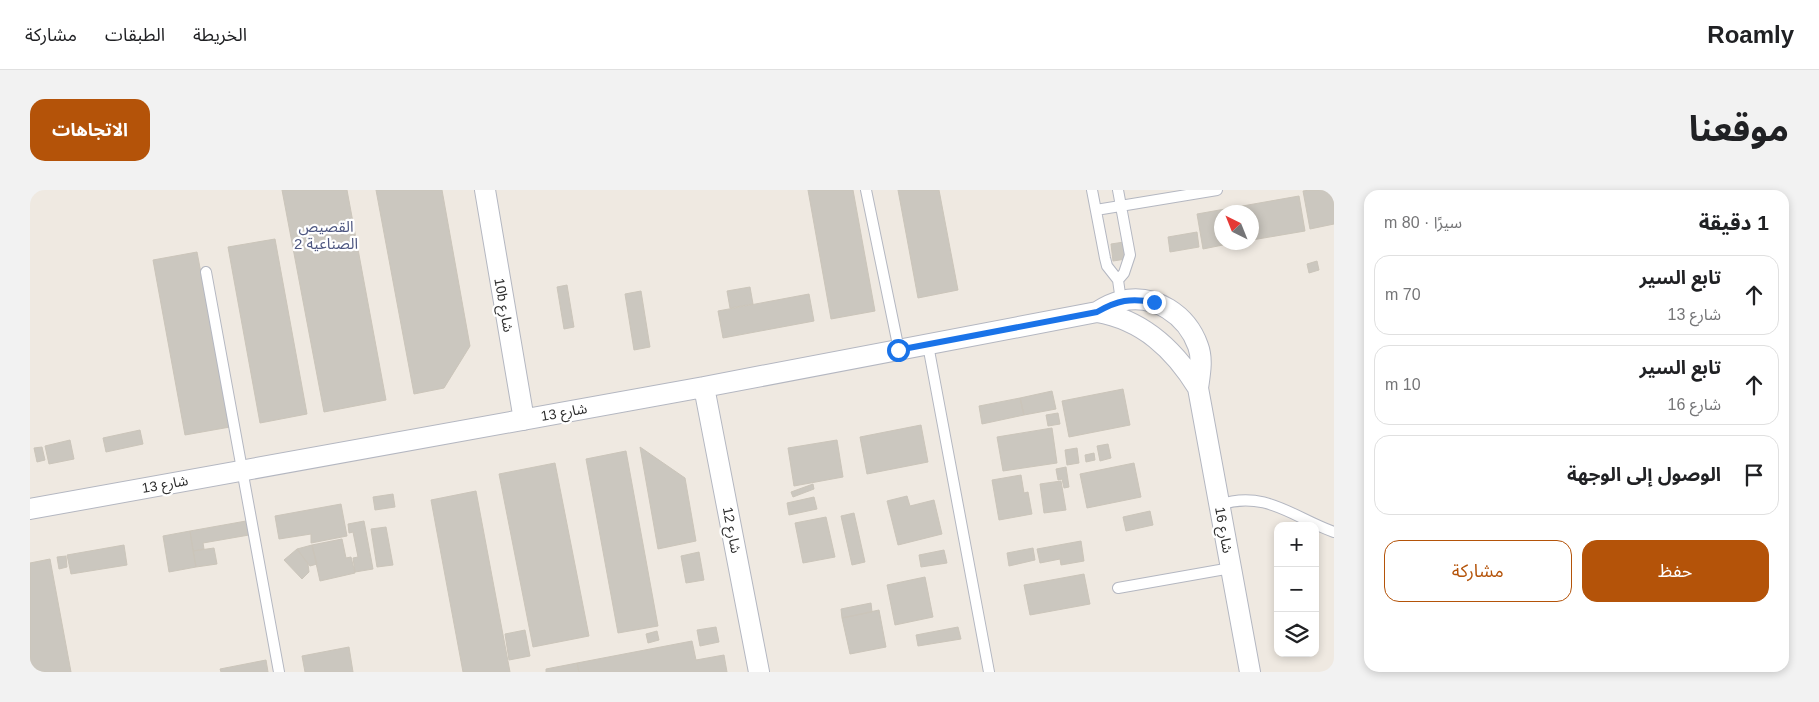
<!DOCTYPE html>
<html lang="ar">
<head>
<meta charset="utf-8">
<style>
	:root { --surface:#fff; --page:#f2f2f2; --text:#202124; --muted:#757577; --line:#e0e0e0; --accent:#b45309 }
	body { margin:0; font-family:Arial,"Noto Sans Arabic",sans-serif; background:var(--page); color:var(--text); direction:rtl }
	.controls { position:absolute; right:15px; bottom:15px; display:grid; overflow:hidden; border-radius:10px; box-shadow:0 2px 8px #0003 }
	.controls button { width:45px; height:45px; display:grid; place-items:center; padding:0; border:0; border-bottom:1px solid var(--line); background:var(--surface); color:var(--text); font:25px sans-serif }
	.compass { position:absolute; left:1184px; top:15px; width:45px; height:45px; border-radius:50%; background:var(--surface); box-shadow:0 2px 8px #0003; rotate:317deg }
	.stop { position:absolute; width:15px; height:15px; margin:-11px; border:4px solid #1a73e8; border-radius:50%; background:#fff }
	.stop.end { background:#1a73e8; border-color:#fff; box-shadow:0 1px 5px #0008 }
	.list { margin:0; padding:0; list-style:none }
	h2 { display:flex; justify-content:space-between; align-items:center; height:65px; margin:0; padding:0 20px; font-size:21px }
	h2 small { font-size:16px; font-weight:400; color:var(--muted) }
	.list li { display:grid; grid-template-columns:32px 1fr auto; gap:15px; align-items:center; box-sizing:border-box; height:80px; margin:0 10px 10px; padding:0 10px; border:1px solid var(--line); border-radius:15px }
	.list b { display:block; font-size:19px; white-space:nowrap }
	.list p { margin:0; font-size:16px; white-space:nowrap; color:var(--muted) }
	.list em { font-size:16px; font-style:normal; color:var(--muted) }
	.actions { display:flex; gap:10px; padding:15px 20px }
	.actions a { flex:1; padding:11px 0; border:1px solid var(--accent); border-radius:15px; text-align:center; font-size:18px; color:var(--accent) }
	.actions .main { background:var(--accent); color:#fff }
	.icon { flex:none; width:28px; height:28px; fill:none; stroke:currentColor; stroke-width:2; stroke-linecap:round; stroke-linejoin:round }
	.map { position:relative; flex:none; width:1304px; height:482px; overflow:hidden; direction:ltr; border-radius:15px }
	header { display:flex; align-items:center; gap:30px; box-sizing:border-box; height:70px; padding:0 25px; background:var(--surface); border-bottom:1px solid var(--line) }
	header strong { font-size:24px }
	nav { display:flex; gap:28px; margin-inline-start:auto; font-size:18px }
	.intro { display:flex; align-items:center; justify-content:space-between; box-sizing:border-box; height:120px; padding:0 30px }
	h1 { margin:0; font-size:35px }
	.button { padding:12px 22px; border-radius:15px; background:var(--accent); color:#fff; font-size:18px; font-weight:700 }
	main { display:flex; gap:30px; padding:0 30px }
	aside { flex:1; background:var(--surface); border-radius:15px; box-shadow:0 2px 8px #0003 }
	.map>svg:first-child { display:block }
	.building { fill:#cbc7bf; stroke:#cbc5ba }
	.lines { fill:none; stroke-linecap:round; stroke-linejoin:round }
	.service-casing { stroke:#b4b7c1; stroke-width:12 }
	.minor-casing { stroke:#b4b7c1; stroke-width:22 }
	.service { stroke:#fff; stroke-width:10 }
	.minor { stroke:#fff; stroke-width:20 }
	.route { stroke:#1a73e8; stroke-width:6 }
	.labels { text-anchor:middle; stroke-width:4.5; stroke-linejoin:round; paint-order:stroke }
	.street-label { font-size:14px; fill:#2e2e2e; stroke:#fff }
	.neighbourhood-label { font-size:15px; fill:#4d5680; stroke:#fff }
</style>
</head>
<body>
<header>
<strong>Roamly</strong>
<nav><a>الخريطة</a><a>الطبقات</a><a>مشاركة</a></nav>
</header>
<div class="intro"><h1>موقعنا</h1><a class="button">الاتجاهات</a></div>
<main>
<aside>
<h2>1 دقيقة<small>سيرًا · 80 m</small></h2>
<ul class="list">
<li><svg class="icon" aria-label="ahead" viewBox="0 0 24 24"><path d="M12 20V5M6 11l6-6 6 6"/></svg><div><b>تابع السير</b><p>شارع 13</p></div><em>70 m</em></li>
<li><svg class="icon" aria-label="ahead" viewBox="0 0 24 24"><path d="M12 20V5M6 11l6-6 6 6"/></svg><div><b>تابع السير</b><p>شارع 16</p></div><em>10 m</em></li>
<li><svg class="icon" aria-label="arrive" viewBox="0 0 24 24"><path d="M6 21V4h12l-3 4 3 4H6"/></svg><div><b>الوصول إلى الوجهة</b></div></li>
</ul>
<div class="actions"><a class="main">حفظ</a><a>مشاركة</a></div>
</aside>
<div class="map">
<svg width="1304" height="482" viewBox="0 0 1304 482">
	<rect width="100%" height="100%" fill="#efe9e1"/>
	<path class="building" d="M252 0H317L356 210 294 222Z
		M346 0H412L440 156 414 198 384 204Z
		M778 0H823L845 121 801 129Z
		M868 0H909L928 100 888 108Z
		M1280 0H1304V34L1280 39 1273 1Z
		M1269 6 1275 41 1222 50V22H1192V52H1208L1173 59 1167 24Z
		M1167 42 1169 57 1140 62 1138 47Z
		M245 49 277 224 230 233 198 57Z
		M1094 52 1096 69 1083 71 1081 54Z
		M167 62 200 237 155 245 123 70Z
		M1287 71 1289 80 1279 83 1277 74Z
		M537 95 544 137 534 139 527 97Z
		M720 97 723 114 700 118 697 101Z
		M611 101 620 157 604 160 595 104Z
		M779 104 784 131 693 148 688 121Z
		M1093 199 1100 235 1039 247 1032 211Z
		M1022 201 1026 219 994 225 990 208Z
		M990 208 994 225 952 234 949 216Z
		M1028 223 1030 234 1018 236 1016 225Z
		M891 235 898 272 837 284 830 247Z
		M1022 238 1027 273 973 281 967 247Z
		M110 240 113 254 76 262 73 248Z
		M40 250 44 269 19 274 15 256Z
		M807 250 813 287 764 296 758 258Z
		M1078 254 1081 268 1070 271 1067 256Z
		M12 257 15 270 7 272 4 258Z
		M610 257 655 288 666 351 628 359Z
		M1047 258 1049 273 1037 275 1035 260Z
		M596 261 628 436 588 443 556 269Z
		M1064 263 1065 270 1056 272 1055 265Z
		M525 273 559 446 503 457 469 284Z
		M1104 273 1111 307 1057 318 1050 284Z
		M1036 277 1039 297 1034 298 1032 289 1028 290 1026 279Z
		M991 285 994 303 998 302 1002 324 969 330 962 290Z
		M1031 291 1036 320 1014 323 1010 294Z
		M783 294 784 299 763 307 761 302Z
		M446 301 480 482H433L401 310Z
		M363 304 365 317 345 320 343 307Z
		M877 306 880 316 904 310 912 344 868 355 857 311Z
		M784 307 787 319 759 325 757 313Z
		M311 314 317 346 281 353V344L249 349 245 326Z
		M1120 321 1123 335 1096 341 1093 327Z
		M824 323 835 372 822 375 811 326Z
		M796 327 805 367 773 373 765 333Z
		M216 331 219 345 173 353 174 359 163 361 160 341Z
		M334 331 343 379 325 382 323 368 328 367 323 342 319 343 318 334Z
		M356 337 363 375 347 377 341 339Z
		M160 341 166 377 139 382 133 346Z
		M312 349 316 368 321 367 325 383 290 391 282 355Z
		M1051 351 1054 371 1031 375 1030 369 1010 373 1007 359Z
		M94 355 97 375 41 384 37 365Z
		M282 355 287 374 280 376 267 359Z
		M184 358 187 374 166 377 163 361Z
		M1003 358 1005 370 979 376 977 363Z
		M267 359 278 374 279 382 272 389 254 370Z
		M914 360 917 373 891 377 889 365Z
		M669 362 674 390 656 393 651 366Z
		M36 366 37 377 29 379 27 367Z
		M20 369 41 482H0V373Z
		M1054 384 1060 414 1000 425 994 395Z
		M895 387 903 427 865 435 857 395Z
		M841 413 842 422 812 428 811 419Z
		M849 420 856 457 820 464 812 428Z
		M686 437 689 452 670 456 667 440Z
		M928 437 931 449 888 456 886 445Z
		M495 440 500 466 479 470 475 444Z
		M627 441 629 450 618 453 616 444Z
		M662 451 666 470 694 465 697 482H549L547 473Z
		M319 457 323 482H275L272 466Z
		M236 470 238 482H191L190 479Z
		M547 473 549 482H516V479Z"/>
	<g class="lines">
		<g class="service-casing">
			<path id="service" d="M836 0 869 160
				M1062 0 1075 68 1077 76 1088 90 1091 111
				M1066 20 1187 0
				M176 82 249 482
				M1088 90 1094 83 1100 65 1088 0
				M898 155 959 482
				M1189 315C1235 299 1264 328 1304 342
				M1088 398 1201 378"/>
		</g>
		<g class="minor-casing">
			<path id="minor" d="M455 0 494 230
				M1067 122C1113 130 1144 159 1168 198
				M674 197 729 482
				M0 319 674 197 1067 122C1075 117 1083 113 1091 111 1125 103 1157 125 1168 156 1173 169 1170 184 1168 198L1220 482"/>
		</g>
		<use href="#service" class="service"/>
		<use href="#minor" class="minor"/>
	</g>
	<g class="lines">
		<path class="route" d="M868 160 1067 122C1088 110 1100 108 1124 112"/>
	</g>
	<g class="labels">
		<g class="street-label">
			<text transform="translate(474 115) rotate(80)" y="5">10b شارع</text>
			<text transform="translate(534 222) rotate(-10)" y="5">شارع 13</text>
			<text transform="translate(135 294) rotate(-10)" y="5">شارع 13</text>
			<text transform="translate(702 340) rotate(79)" y="5">شارع 12</text>
			<text transform="translate(1194 340) rotate(80)" y="5">شارع 16</text>
		</g>
		<g class="neighbourhood-label">
			<text x="296" y="42">القصيص<tspan x="296" dy="17">الصناعية 2</tspan></text>
		</g>
	</g>
</svg>
<div class="controls">
<button>+</button>
<button>−</button>
<button><svg class="icon" aria-label="layers" viewBox="0 0 24 24"><path d="M12 4l9 5-9 5-9-5zM3 14l9 5 9-5"/></svg></button>
</div>
<svg class="compass" viewBox="-18 -18 36 36"><path d="M0-13l5 13h-10z" fill="#e53935"/><path d="M0 13l5-13h-10z" fill="#757577"/></svg>
<div class="stop" style="left:868px;top:160px"></div>
<div class="stop end" style="left:1124px;top:112px"></div>
</div>
</main>
</body>
</html>
